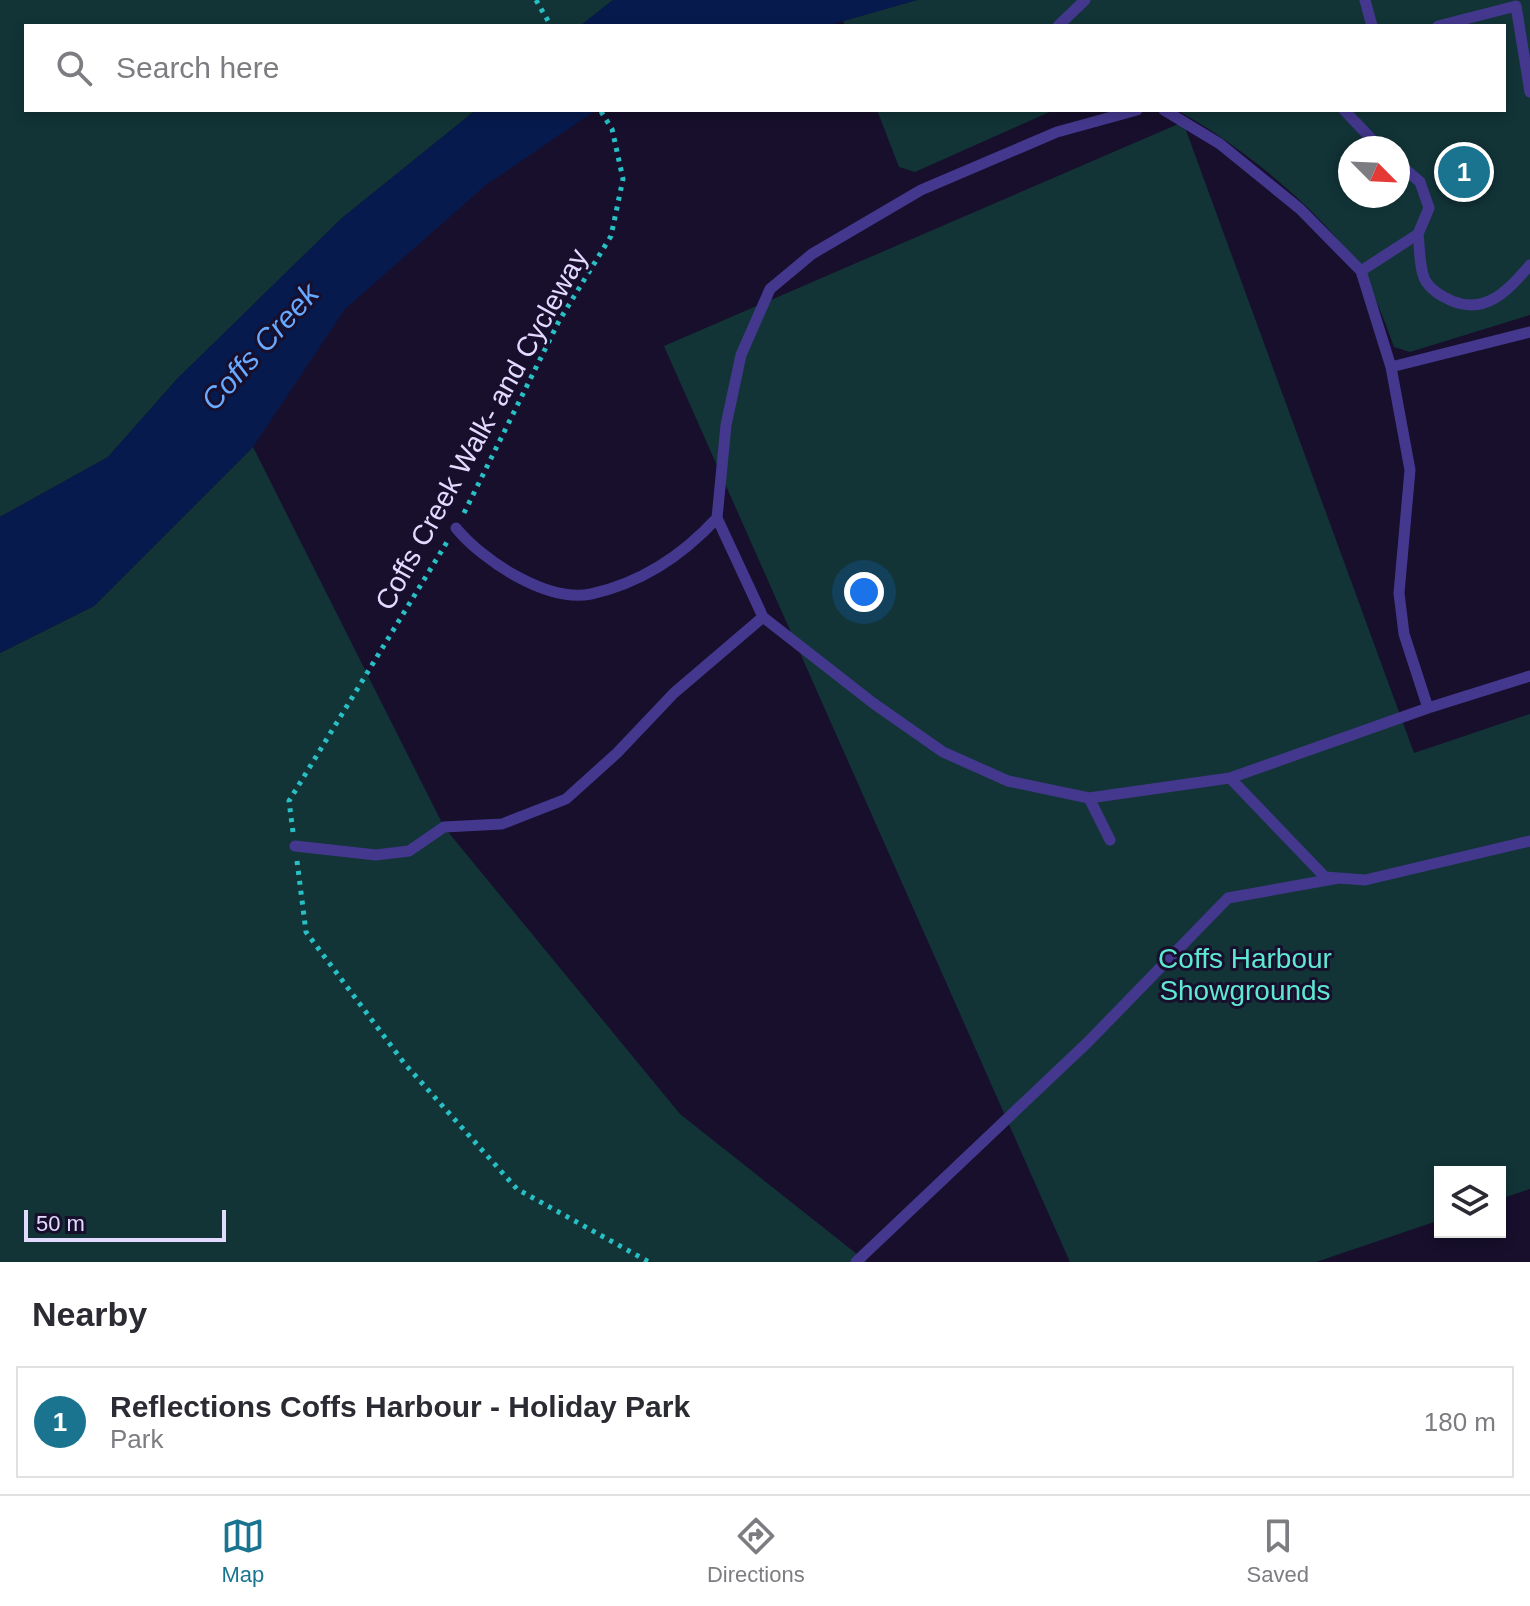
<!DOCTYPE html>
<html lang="en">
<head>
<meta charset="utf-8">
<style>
	:root { --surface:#fff; --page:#f2f2f3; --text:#2b2b33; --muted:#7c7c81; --line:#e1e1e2; --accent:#1a748f }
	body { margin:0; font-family:Helvetica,sans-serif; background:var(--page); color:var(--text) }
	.controls { position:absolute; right:24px; bottom:24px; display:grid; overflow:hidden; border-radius:0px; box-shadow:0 4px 12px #0003 }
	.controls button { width:72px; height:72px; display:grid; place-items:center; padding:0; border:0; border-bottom:2px solid var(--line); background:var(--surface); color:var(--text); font:40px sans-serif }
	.compass { position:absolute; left:1338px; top:136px; width:72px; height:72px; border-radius:50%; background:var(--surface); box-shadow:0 4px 12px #0003; rotate:114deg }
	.scale { position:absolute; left:24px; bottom:20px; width:202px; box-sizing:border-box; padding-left:8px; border:4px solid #e2daff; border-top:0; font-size:22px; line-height:28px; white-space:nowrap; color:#e2daff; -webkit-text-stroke:6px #170f2c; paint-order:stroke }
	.you { position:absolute; left:864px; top:592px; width:28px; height:28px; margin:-20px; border:6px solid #fff; border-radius:50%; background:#1a73e8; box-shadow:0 0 0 12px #1a73e833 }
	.badge { display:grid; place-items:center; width:52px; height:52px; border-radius:50%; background:var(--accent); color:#fff; font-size:26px; font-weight:700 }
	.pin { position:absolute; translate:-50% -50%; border:4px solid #fff; box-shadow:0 2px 8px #0006 }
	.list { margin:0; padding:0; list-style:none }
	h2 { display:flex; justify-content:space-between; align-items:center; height:104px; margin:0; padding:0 32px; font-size:34px }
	h2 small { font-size:26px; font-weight:400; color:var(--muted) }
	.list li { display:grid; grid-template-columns:52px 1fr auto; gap:24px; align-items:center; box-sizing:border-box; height:112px; margin:0 16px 16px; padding:0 16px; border:2px solid var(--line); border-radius:0px }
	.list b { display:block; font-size:30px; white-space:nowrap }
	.list p { margin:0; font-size:26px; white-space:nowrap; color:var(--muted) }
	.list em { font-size:26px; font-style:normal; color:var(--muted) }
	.icon { flex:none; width:44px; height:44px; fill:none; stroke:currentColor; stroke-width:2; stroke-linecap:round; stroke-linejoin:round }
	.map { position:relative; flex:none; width:1530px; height:1262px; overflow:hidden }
	.search { position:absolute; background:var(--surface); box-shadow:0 4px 12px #0003; left:24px; right:24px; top:24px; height:88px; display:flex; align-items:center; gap:20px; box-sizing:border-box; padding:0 28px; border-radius:0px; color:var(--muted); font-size:30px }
	.sheet { height:232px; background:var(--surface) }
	nav { display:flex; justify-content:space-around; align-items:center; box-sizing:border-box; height:112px; border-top:2px solid var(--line); background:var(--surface); font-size:22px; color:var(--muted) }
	nav a { display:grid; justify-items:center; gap:4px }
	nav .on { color:var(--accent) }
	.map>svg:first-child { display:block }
	.green { fill:#123437; fill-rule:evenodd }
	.water { fill:#071a4d }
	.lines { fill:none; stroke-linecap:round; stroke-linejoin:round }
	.path { stroke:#28bfc5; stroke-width:5; stroke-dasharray:4 6; stroke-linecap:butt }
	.service { stroke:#44388e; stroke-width:11 }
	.labels { text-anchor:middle; stroke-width:6; stroke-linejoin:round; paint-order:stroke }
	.street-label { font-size:28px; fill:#e2daff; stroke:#170f2c }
	.park-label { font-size:28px; fill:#5ee8d3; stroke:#170f2c }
	.water-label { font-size:30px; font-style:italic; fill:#68aaff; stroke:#170f2c }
</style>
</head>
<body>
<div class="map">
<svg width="1530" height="1262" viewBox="0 0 1530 1262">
	<rect width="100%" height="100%" fill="#170f2c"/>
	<path class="green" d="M0 0H613L580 26H26V110H476L342 218 177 379 108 457 0 517Z
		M917 0H1530V315L1410 352 1394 347C1383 317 1372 285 1353 259 1316 206 1232 139 1176 110H1504V26H845L843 21ZM1350 148H1398V196H1350Z
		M877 110H1054L915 172 899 167Z
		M1183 122 1414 753 1530 714V1189L1500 1199V1172H1440V1220L1316 1262H1070L664 346Z
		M253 447 444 827 680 1114 867 1262H0V653L94 606Z"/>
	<path class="water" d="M613 0H917L826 26H580Z
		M476 110H596L486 185 345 309 253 447 94 606 0 653V517L108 457 177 379 342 218Z"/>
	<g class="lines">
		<path class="path" d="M536 0 551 26
			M464 513 559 321 611 236 623 179 612 129 600 110
			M293 832 289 801 447 542
			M297 861 306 932 404 1063 517 1189 649 1262"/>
		<path class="service" d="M1365 0 1372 26
			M1058 26 1085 0
			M1438 26 1516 6 1530 92
			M1137 110 1057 132 921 190 812 254 770 289 741 355 726 425 717 518 763 617 873 703 943 752 1008 781 1089 798 1230 778 1428 708 1530 676
			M1164 110 1220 144 1300 209 1361 271 1391 367 1410 470 1399 593 1404 634 1428 708
			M1344 110 1380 148
			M1418 234C1420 248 1419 273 1427 283 1433 292 1443 297 1452 301 1487 315 1508 290 1530 265
			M1361 271 1418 234 1429 208 1420 182 1398 163
			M1391 367 1530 332
			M456 528C482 560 547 603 591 594 641 583 683 555 717 518
			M1230 778 1325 877 1365 880 1530 841
			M1089 798 1110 840
			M295 846 376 855 409 851 444 827 502 824 566 799 617 753 674 693 763 617
			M856 1262 1088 1042 1228 898 1339 878"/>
	</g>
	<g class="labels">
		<g class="street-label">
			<text transform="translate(481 429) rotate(-61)" y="10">Coffs Creek Walk- and Cycleway</text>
		</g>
		<g class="park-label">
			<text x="1245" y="968">Coffs Harbour<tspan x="1245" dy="32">Showgrounds</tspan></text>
		</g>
		<g class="water-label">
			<text transform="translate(260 347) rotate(-48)" y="10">Coffs Creek</text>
		</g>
	</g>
</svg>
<div class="controls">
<button><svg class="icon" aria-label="layers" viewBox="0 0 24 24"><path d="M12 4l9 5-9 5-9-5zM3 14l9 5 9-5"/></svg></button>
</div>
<svg class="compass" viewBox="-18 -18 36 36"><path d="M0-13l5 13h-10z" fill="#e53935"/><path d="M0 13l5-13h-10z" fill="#7c7c81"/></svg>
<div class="scale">50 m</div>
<div class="you"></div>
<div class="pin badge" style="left:1464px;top:172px">1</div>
<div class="search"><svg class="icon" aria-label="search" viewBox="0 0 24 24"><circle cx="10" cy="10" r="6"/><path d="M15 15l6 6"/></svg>Search here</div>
</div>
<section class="sheet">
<h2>Nearby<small></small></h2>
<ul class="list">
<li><span class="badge">1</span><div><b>Reflections Coffs Harbour - Holiday Park</b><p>Park</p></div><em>180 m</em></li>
</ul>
</section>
<nav>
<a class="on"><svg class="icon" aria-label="map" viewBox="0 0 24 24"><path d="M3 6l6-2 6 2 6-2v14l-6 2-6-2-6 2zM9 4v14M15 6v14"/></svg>Map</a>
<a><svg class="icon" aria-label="directions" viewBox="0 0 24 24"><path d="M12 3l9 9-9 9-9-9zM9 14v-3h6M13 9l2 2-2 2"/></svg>Directions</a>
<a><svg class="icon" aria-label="saved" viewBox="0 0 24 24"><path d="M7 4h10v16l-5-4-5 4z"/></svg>Saved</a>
</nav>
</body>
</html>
